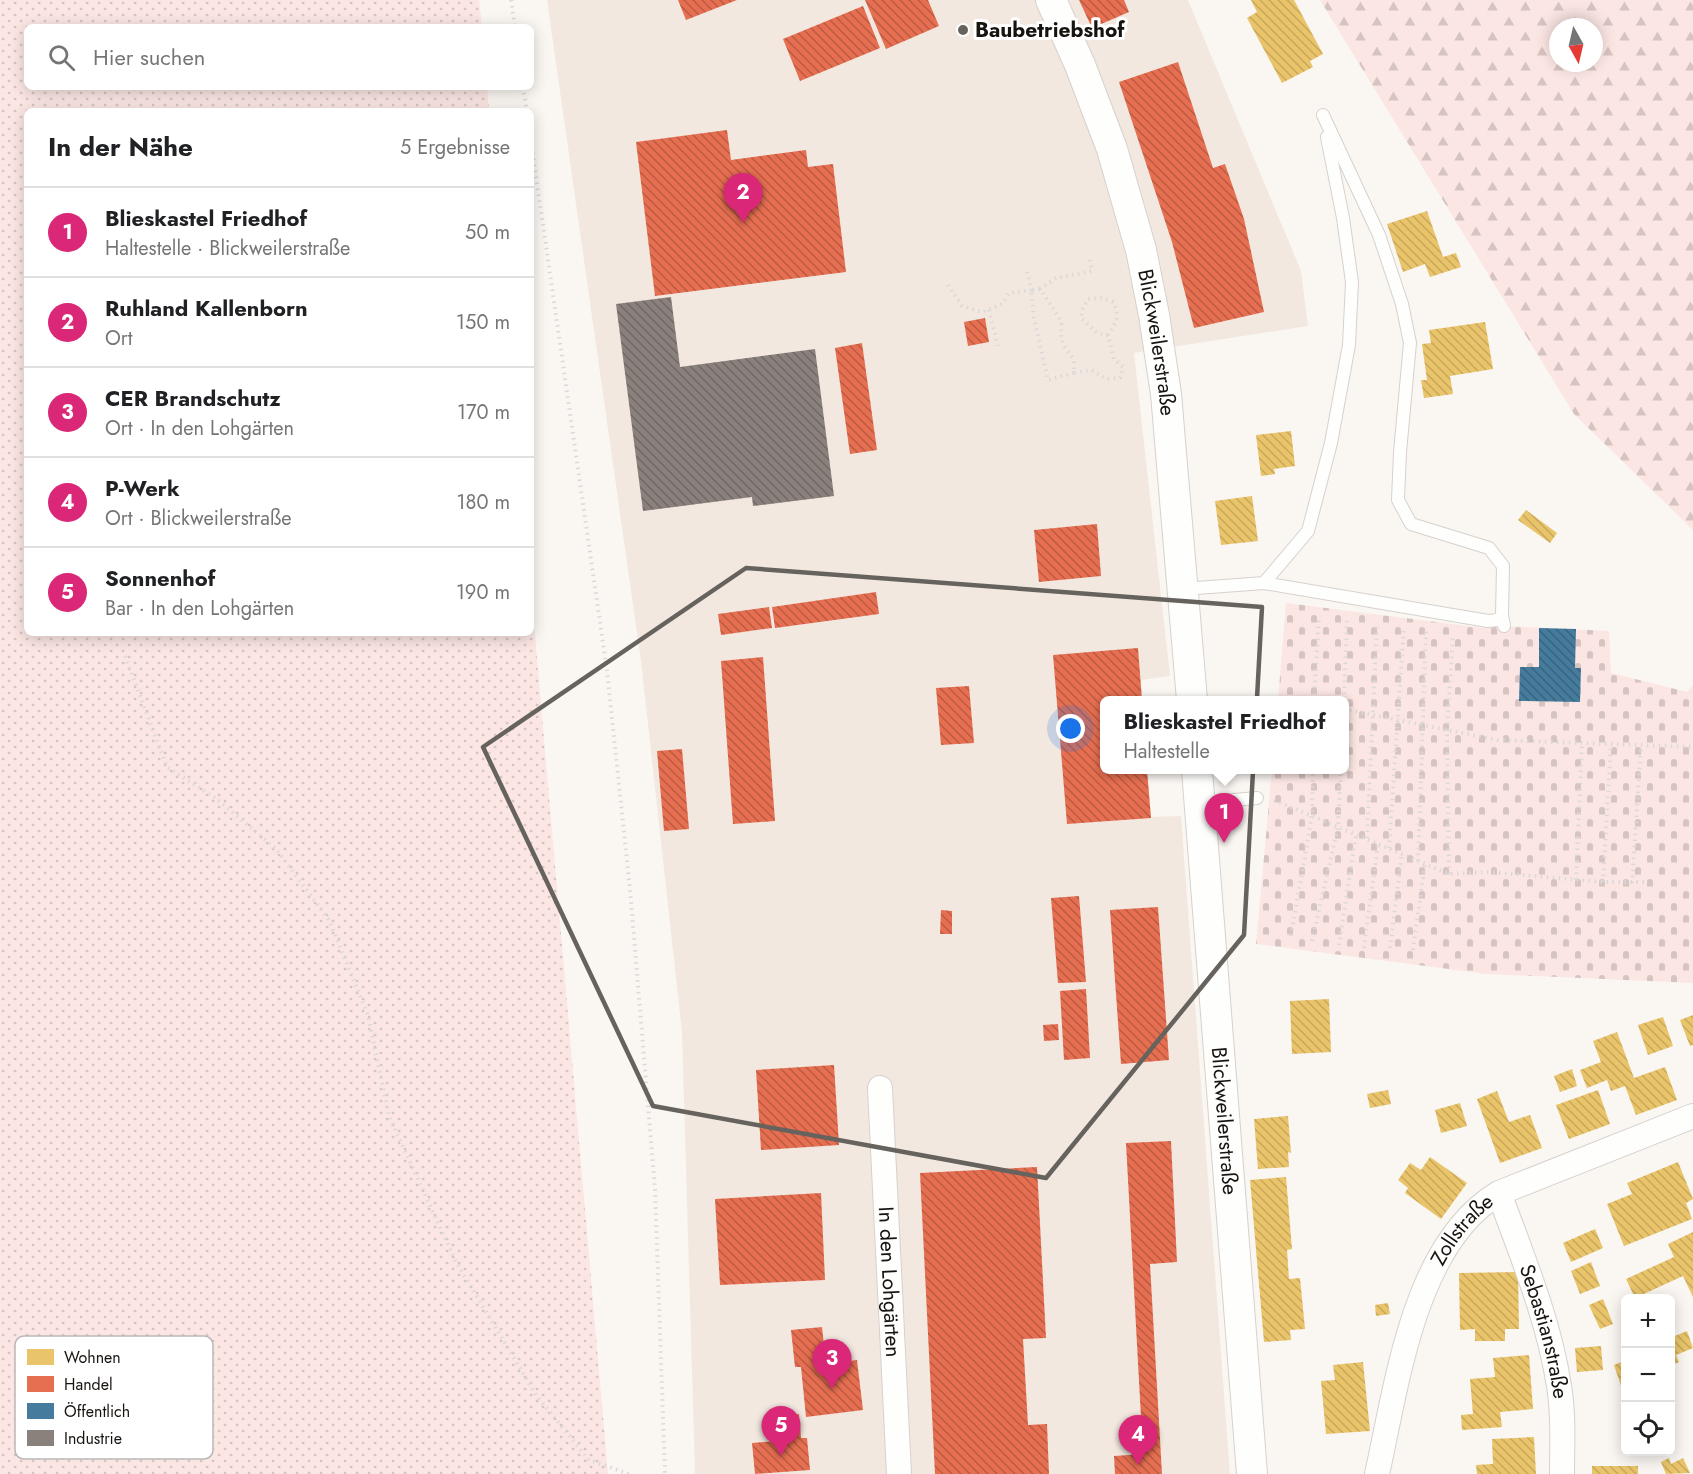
<!DOCTYPE html>
<html lang="de">
<head>
<meta charset="utf-8">
<style>
	:root { --surface:#fff; --page:#f2f2f2; --text:#202124; --muted:#757577; --line:#e0e0e0; --accent:#db2777 }
	body { margin:0; font-family:Jost,sans-serif; background:var(--page); color:var(--text) }
	.controls { position:absolute; right:18px; bottom:18px; display:grid; overflow:hidden; border-radius:9px; box-shadow:0 3px 15px #0003 }
	.controls button { width:54px; height:54px; display:grid; place-items:center; padding:0; border:0; border-bottom:2px solid var(--line); background:var(--surface); color:var(--text); font:30px sans-serif }
	.compass { position:absolute; left:1549px; top:18px; width:54px; height:54px; border-radius:50%; background:var(--surface); box-shadow:0 3px 15px #0003; rotate:172deg }
	.you { position:absolute; left:1071px; top:729px; width:21px; height:21px; margin:-15px; border:4px solid #fff; border-radius:50%; background:#1a73e8; box-shadow:0 0 0 9px #1a73e833 }
	.badge { display:grid; place-items:center; width:39px; height:39px; border-radius:50%; background:var(--accent); color:#fff; font-size:20px; font-weight:700 }
	.pin { position:absolute; translate:-50% -50px; filter:drop-shadow(0 2px 3px #0008) }
	.pin::after { content:''; position:absolute; top:32px; width:21px; height:18px; background:inherit; clip-path:polygon(0 0,100% 0,50% 100%) }
	.popup { position:absolute; left:1100px; top:696px; width:249px; height:78px; box-sizing:border-box; display:grid; place-content:center; border-radius:9px; background:var(--surface); filter:drop-shadow(0 2px 4px #0005); font-size:20px; white-space:nowrap; color:var(--muted) }
	.popup b { font-size:22px; color:var(--text) }
	.popup::after { content:''; position:absolute; left:50%; top:100%; margin-left:-12px; border:12px solid transparent; border-top-color:var(--surface) }
	.list { margin:0; padding:0; list-style:none }
	h2 { display:flex; justify-content:space-between; align-items:center; height:78px; margin:0; padding:0 24px; font-size:26px }
	h2 small { font-size:20px; font-weight:400; color:var(--muted) }
	.list li { display:grid; grid-template-columns:39px 1fr auto; gap:18px; align-items:center; box-sizing:border-box; height:90px; padding:0 24px; border-top:2px solid var(--line) }
	.list b { display:block; font-size:22px; white-space:nowrap }
	.list p { margin:0; font-size:20px; white-space:nowrap; color:var(--muted) }
	.list em { font-size:20px; font-style:normal; color:var(--muted) }
	.icon { flex:none; width:33px; height:33px; fill:none; stroke:currentColor; stroke-width:2; stroke-linecap:round; stroke-linejoin:round }
	.map { position:relative; flex:none; width:1693px; height:1474px; overflow:hidden }
	.search { position:absolute; background:var(--surface); box-shadow:0 3px 15px #0003; left:24px; top:24px; width:510px; height:66px; display:flex; align-items:center; gap:15px; box-sizing:border-box; padding:0 21px; border-radius:9px; color:var(--muted); font-size:22px }
	.panel { position:absolute; background:var(--surface); box-shadow:0 3px 15px #0003; left:24px; top:108px; width:510px; height:528px; border-radius:9px }
	.map>svg:first-child { display:block }
	.built { fill:#f3e8e0 }
	.forest { fill:url(#forest-firs); fill-rule:evenodd }
	.cemetery { fill:url(#cemetery-stones) }
	.park { fill:url(#park-dots) }
	.homes { fill:url(#homes-back-hatch) }
	.shops { fill:url(#shops-back-hatch) }
	.public { fill:url(#public-back-hatch) }
	.industry { fill:url(#industry-back-hatch) }
	.lines { fill:none; stroke-linecap:round; stroke-linejoin:round }
	.service-casing { stroke:#d6d1cd; stroke-width:14 }
	.minor-casing { stroke:#d6d1cd; stroke-width:26 }
	.tertiary-casing { stroke:#d6d1cd; stroke-width:32 }
	.path { stroke:#dbd9d8; stroke-width:4; stroke-dasharray:1.5 4.5; stroke-linecap:butt }
	.service { stroke:#fefefd; stroke-width:12 }
	.minor { stroke:#fefefd; stroke-width:24 }
	.tertiary { stroke:#fefefd; stroke-width:30 }
	.marked { fill:none; stroke:#66625e; stroke-width:4.5; stroke-linejoin:round }
	.poi-dot { fill:#66625e; stroke:#fff; stroke-width:2 }
	.labels { text-anchor:middle; stroke-width:6; stroke-linejoin:round; paint-order:stroke }
	.poi-label { font-size:21px; font-weight:bold; fill:#17130f; stroke:#fff; text-anchor:start }
	.street-label { font-size:21px; fill:#17130f; stroke:#fff }
	.key { fill:#fff; stroke:#b9b8b7; stroke-width:1.5 }
	.key-label { font-size:16px; fill:#17130f }
</style>
</head>
<body>
<div class="map">
<svg width="1693" height="1474" viewBox="0 0 1693 1474">
	<defs>
		<pattern id="forest-firs" width="22" height="20" patternUnits="userSpaceOnUse" patternTransform="scale(1.5)"><rect width="22" height="20" fill="#fbe6e3"/><path d="M5 1l3.5 6h-7zM16 11l3.5 6h-7z" fill="#d6c4c2"/></pattern>
		<pattern id="cemetery-stones" width="16" height="16" patternUnits="userSpaceOnUse" patternTransform="scale(1.5)"><rect width="16" height="16" fill="#fbe6e3"/><path d="M2 7V4a2 2 0 0 1 4 0v3zM10 15v-3a2 2 0 0 1 4 0v3z" fill="#d6c4c2"/></pattern>
		<pattern id="park-dots" width="8" height="8" patternUnits="userSpaceOnUse" patternTransform="scale(1.5)"><rect width="8" height="8" fill="#fbe6e3"/><path d="M2 2h.1M6 6h.1" fill="none" stroke="#d6c4c2" stroke-width="1.8" stroke-linecap="round"/></pattern>
		<pattern id="homes-back-hatch" width="6" height="6" patternUnits="userSpaceOnUse" patternTransform="scale(1.5)"><rect width="6" height="6" fill="#e9c46a"/><path d="M-1 5l2 2M0 0l6 6M5-1l2 2" fill="none" stroke="#c7a85b"/></pattern>
		<pattern id="shops-back-hatch" width="6" height="6" patternUnits="userSpaceOnUse" patternTransform="scale(1.5)"><rect width="6" height="6" fill="#e76f51"/><path d="M-1 5l2 2M0 0l6 6M5-1l2 2" fill="none" stroke="#ba5a42"/></pattern>
		<pattern id="public-back-hatch" width="6" height="6" patternUnits="userSpaceOnUse" patternTransform="scale(1.5)"><rect width="6" height="6" fill="#457b9d"/><path d="M-1 5l2 2M0 0l6 6M5-1l2 2" fill="none" stroke="#39647e"/></pattern>
		<pattern id="industry-back-hatch" width="6" height="6" patternUnits="userSpaceOnUse" patternTransform="scale(1.5)"><rect width="6" height="6" fill="#8a817c"/><path d="M-1 5l2 2M0 0l6 6M5-1l2 2" fill="none" stroke="#706864"/></pattern>
	</defs>
	<rect width="100%" height="100%" fill="#faf6f2"/>
	<path class="built" d="M547 0H1188L1301 271 1308 326 1134 353 1170 676 1141 680 1142 700H1104V770H1147L1151 817 1181 816 1230 1474H695L682 1032 641 661Z"/>
	<path class="forest" d="M1320 0H1693V530L1574 414ZM1558 27H1594V63H1558Z"/>
	<path class="cemetery" d="M1286 603 1484 628 1504 626 1609 631 1611 673 1687 692 1693 685V983L1487 974 1256 944 1272 770H1344V700H1278Z"/>
	<path class="park" d="M0 0H479L482 27H27V87H487L489 111H27V633H531V590L608 1474H0Z"/>
	<path class="homes" d="M1251 0H1294L1323 54 1310 61 1313 67 1282 83 1247 18 1257 12Z
		M1427 211 1443 257 1456 253 1461 267 1430 277 1425 264 1403 272 1387 224Z
		M1485 322 1493 369 1450 376 1453 394 1424 398 1421 380H1427L1422 344 1431 343 1429 330Z
		M1291 431 1295 466 1274 469 1275 474 1261 476 1256 435Z
		M1252 496 1258 541 1221 545 1215 501Z
		M1526 510 1557 533 1550 543 1518 520Z
		M1329 999 1331 1052 1292 1054 1290 1001Z
		M1693 1015V1045L1690 1046 1680 1020Z
		M1663 1017 1673 1046 1648 1055 1638 1025Z
		M1617 1032 1634 1078 1665 1067 1677 1100 1636 1115 1625 1086 1611 1091 1607 1080 1587 1088 1580 1070 1601 1062 1593 1041Z
		M1572 1069 1577 1086 1560 1092 1554 1076Z
		M1388 1090 1391 1104 1370 1108 1367 1094Z
		M1598 1090 1610 1124 1569 1139 1556 1105Z
		M1497 1091 1509 1122 1530 1115 1542 1148 1500 1163 1477 1099Z
		M1460 1103 1467 1126 1441 1133 1435 1110Z
		M1288 1116 1291 1153 1288 1152 1289 1167 1258 1169 1254 1119Z
		M1430 1157 1467 1183 1441 1219 1405 1193 1408 1188 1398 1180 1410 1163 1421 1170Z
		M1678 1162 1693 1199 1686 1203 1692 1219 1624 1246 1607 1204 1632 1194 1627 1183Z
		M1286 1177 1292 1249 1287 1250 1289 1279 1300 1278 1305 1329 1290 1330 1291 1340 1264 1342 1250 1180Z
		M1595 1229 1603 1248 1571 1262 1563 1243Z
		M1693 1232V1297L1683 1276 1635 1298 1626 1279 1674 1257 1668 1244Z
		M1591 1262 1600 1286 1580 1294 1571 1271Z
		M1518 1272 1519 1329H1505V1341H1475V1329L1460 1330 1459 1273Z
		M1603 1299 1613 1324 1600 1329 1589 1305Z
		M1388 1303 1390 1314 1376 1316 1375 1305Z
		M1687 1331 1693 1348 1676 1355 1679 1362 1670 1366V1338Z
		M1601 1346 1603 1370 1577 1372 1575 1348Z
		M1529 1355 1533 1409 1500 1412 1502 1427 1462 1430 1461 1415 1473 1414 1470 1379 1495 1377 1493 1358Z
		M1626 1360V1391L1623 1392 1614 1365Z
		M1363 1362 1370 1431 1326 1434 1321 1381 1335 1380 1333 1365Z
		M1534 1437 1536 1474H1477L1476 1465 1493 1464 1492 1439Z
		M1669 1458 1671 1464 1683 1458 1690 1473 1666 1474 1661 1462Z
		M1592 1466H1638V1474H1592Z"/>
	<path class="shops" d="M678 0H737L686 20Z
		M865 0H928L939 26 886 49Z
		M1079 0H1124L1129 12 1092 28Z
		M863 6 880 48 800 81 783 39Z
		M1178 62 1213 168 1225 164 1244 219 1264 312 1194 328 1172 242 1119 82Z
		M727 130 731 160 806 150 808 167 833 164 846 272 655 296 636 142Z
		M985 318 989 342 968 346 964 322Z
		M862 343 877 450 850 454 835 348Z
		M1097 524 1101 576 1039 582 1034 530Z
		M876 592 879 614 775 628 772 607Z
		M769 607 772 628 721 635 718 614Z
		M1138 648 1142 700H1104V770H1147L1151 818 1067 824 1053 655Z
		M763 657 775 821 733 824 721 661Z
		M969 686 974 743 941 745 936 688Z
		M682 749 689 829 664 831 657 751Z
		M1079 896 1086 982 1058 983 1051 898Z
		M1158 907 1169 1060 1121 1064 1110 910Z
		M941 910 952 911V934H940Z
		M1086 989 1090 1058 1064 1060 1060 991Z
		M1058 1024 1059 1040 1044 1041 1043 1025Z
		M834 1065 839 1145 761 1150 756 1070Z
		M1171 1141 1177 1262 1150 1264 1162 1474H1115L1114 1456 1143 1454 1126 1143Z
		M1037 1167 1046 1338 1023 1339 1028 1425 1047 1424 1049 1474H935L920 1173Z
		M821 1193 825 1280 720 1285 715 1199Z
		M822 1327 826 1364 857 1360 863 1410 806 1417 801 1367H795L791 1330Z
		M799 1414 801 1438H807L810 1470 755 1474 752 1443 775 1441 773 1417Z"/>
	<path class="public" d="M1539 628 1576 629 1575 668H1581L1580 702 1519 701 1520 667H1539Z"/>
	<path class="industry" d="M671 297 680 367 815 349 834 496 753 506 752 497 643 511 616 304Z"/>
	<g class="lines">
		<g class="service-casing">
			<path id="service" d="M1323 115 1379 235 1402 304 1410 343 1400 452 1398 500 1411 524 1489 548 1503 566 1502 615 1504 626
				M1264 583 1308 531 1331 443 1349 345 1352 282 1343 218 1327 137
				M1183 589 1264 583 1488 621 1498 620 1502 615
				M1200 803 1257 798"/>
		</g>
		<g class="minor-casing">
			<g id="minor">
				<path id="s1" d="M880 1088 899 1474"/>
				<path id="s2" d="M1499 1193C1522 1256 1549 1320 1559 1386 1564 1415 1562 1445 1562 1474"/>
				<path id="s3" d="M1377 1474C1397 1385 1414 1243 1499 1193L1693 1116"/>
			</g>
		</g>
		<g class="tertiary-casing">
			<g id="tertiary">
				<path id="s4" d="M1051 0 1080 65 1112 149 1141 250 1154 315 1166 394 1192 700"/>
				<path id="s5" d="M1197 770 1252 1474"/>
			</g>
		</g>
		<path class="path" d="M511 0 515 27
			M523 87 527 111
			M531 141 607 671 630 889 655 1189 665 1474
			M1090 260 1092 271 1056 278 1040 289 1062 322C1059 338 1063 347 1074 359V373L1091 370 1107 379 1120 378 1123 367 1114 359 1108 335C1116 323 1120 316 1113 302L1101 298 1088 299 1083 309 1081 318 1097 333 1108 335
			M948 285 962 306 982 312 1002 304 1009 293 1031 290 1027 271
			M1040 289 1031 290 1034 318 1048 380 1074 373
			M989 310 998 346
			M125 656 167 767 217 799 276 849 329 920 368 1015 389 1116 455 1260 536 1395 589 1460 629 1474
			M1284 698 1297 700
			M1314 700 1319 616
			M1344 700 1347 621
			M1344 709 1497 740 1693 747
			M1274 800 1449 874 1489 872 1603 882H1648
			M1367 838 1377 624
			M1389 848 1404 627
			M1418 861 1426 630
			M1449 874 1447 730 1453 635
			M1576 880 1582 743
			M1603 882 1611 744
			M1632 883 1641 746
			M1291 936 1312 815 1313 770
			M1312 941 1338 827 1341 770
			M1339 945 1356 834
			M1364 948 1378 844
			M1390 948 1402 854
			M1413 950 1425 863"/>
		<use href="#service" class="service"/>
		<use href="#minor" class="minor"/>
		<use href="#tertiary" class="tertiary"/>
	</g>
	<path class="marked" d="M746 568 1262 607 1244 935 1046 1178 653 1106 483 747Z"/>
	<circle class="poi-dot" cx="963" cy="30" r="6"/>
	<g class="labels">
		<g class="poi-label">
			<text x="975" y="37">Baubetriebshof</text>
		</g>
		<g class="street-label">
			<text dy="7" stroke="none"><textPath href="#s4" startOffset="360">Blickweilerstraße</textPath></text>
			<text dy="7" stroke="none"><textPath href="#s5" startOffset="352">Blickweilerstraße</textPath></text>
			<text dy="7" stroke="none"><textPath href="#s3" startOffset="262">Zollstraße</textPath></text>
			<text dy="7" stroke="none"><textPath href="#s1" startOffset="194">In den Lohgärten</textPath></text>
			<text dy="7" stroke="none"><textPath href="#s2" startOffset="146">Sebastianstraße</textPath></text>
		</g>
	</g>
	<rect x="15" y="1336" width="198" height="123" rx="9" class="key"/>
	<rect x="27" y="1349" width="27" height="16" fill="#e9c46a"/>
	<rect x="27" y="1376" width="27" height="16" fill="#e76f51"/>
	<rect x="27" y="1403" width="27" height="16" fill="#457b9d"/>
	<rect x="27" y="1430" width="27" height="16" fill="#8a817c"/>
	<g class="key-label">
		<text x="64" y="1363">Wohnen</text>
		<text x="64" y="1390">Handel</text>
		<text x="64" y="1417">Öffentlich</text>
		<text x="64" y="1444">Industrie</text>
	</g>
</svg>
<div class="controls">
<button>+</button>
<button>−</button>
<button><svg class="icon" aria-label="locate" viewBox="0 0 24 24"><circle cx="12" cy="12" r="6"/><path d="M12 2v4M12 18v4M2 12h4M18 12h4"/></svg></button>
</div>
<svg class="compass" viewBox="-18 -18 36 36"><path d="M0-13l5 13h-10z" fill="#e53935"/><path d="M0 13l5-13h-10z" fill="#757577"/></svg>
<div class="you"></div>
<div class="pin badge" style="left:1224px;top:843px">1</div>
<div class="popup"><b>Blieskastel Friedhof</b>Haltestelle</div>
<div class="pin badge" style="left:743px;top:223px">2</div>
<div class="pin badge" style="left:832px;top:1389px">3</div>
<div class="pin badge" style="left:1138px;top:1465px">4</div>
<div class="pin badge" style="left:781px;top:1456px">5</div>
<div class="search"><svg class="icon" aria-label="search" viewBox="0 0 24 24"><circle cx="10" cy="10" r="6"/><path d="M15 15l6 6"/></svg>Hier suchen</div>
<section class="panel">
<h2>In der Nähe<small>5 Ergebnisse</small></h2>
<ul class="list">
<li><span class="badge">1</span><div><b>Blieskastel Friedhof</b><p>Haltestelle · Blickweilerstraße</p></div><em>50 m</em></li>
<li><span class="badge">2</span><div><b>Ruhland Kallenborn</b><p>Ort</p></div><em>150 m</em></li>
<li><span class="badge">3</span><div><b>CER Brandschutz</b><p>Ort · In den Lohgärten</p></div><em>170 m</em></li>
<li><span class="badge">4</span><div><b>P-Werk</b><p>Ort · Blickweilerstraße</p></div><em>180 m</em></li>
<li><span class="badge">5</span><div><b>Sonnenhof</b><p>Bar · In den Lohgärten</p></div><em>190 m</em></li>
</ul>
</section>
</div>
</body>
</html>
